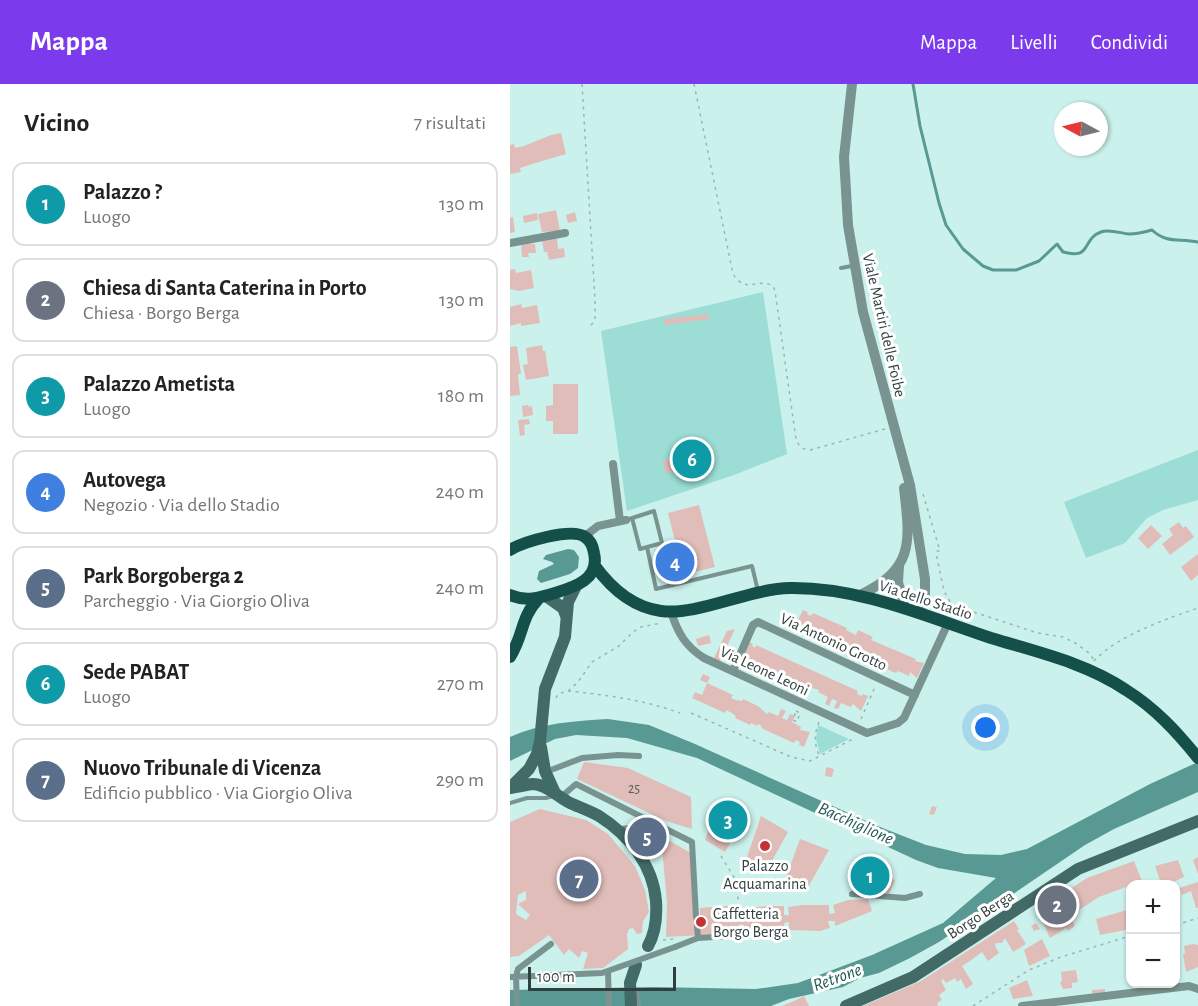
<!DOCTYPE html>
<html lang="it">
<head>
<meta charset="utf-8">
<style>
	:root { --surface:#fff; --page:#f6f6f6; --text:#222; --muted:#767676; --line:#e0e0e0; --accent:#7c3aed }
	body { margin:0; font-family:"Alegreya Sans",sans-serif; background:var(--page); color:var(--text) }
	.controls { position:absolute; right:18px; bottom:18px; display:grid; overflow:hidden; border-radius:12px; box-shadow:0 2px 4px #0004 }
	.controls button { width:54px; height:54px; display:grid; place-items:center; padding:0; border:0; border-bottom:2px solid var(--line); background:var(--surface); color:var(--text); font:30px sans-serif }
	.compass { position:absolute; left:544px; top:18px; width:54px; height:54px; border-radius:50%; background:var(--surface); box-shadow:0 2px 4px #0004; rotate:277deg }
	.scale { position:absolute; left:18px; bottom:15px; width:148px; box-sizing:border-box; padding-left:6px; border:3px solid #30403e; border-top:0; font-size:16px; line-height:21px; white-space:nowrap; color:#30403e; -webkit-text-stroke:4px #fff; paint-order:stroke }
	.you { position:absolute; left:476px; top:644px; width:21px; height:21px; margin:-15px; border:4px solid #fff; border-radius:50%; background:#1a73e8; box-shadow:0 0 0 9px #1a73e833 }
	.badge { display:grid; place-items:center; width:39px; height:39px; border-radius:50%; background:var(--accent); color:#fff; font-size:20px; font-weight:700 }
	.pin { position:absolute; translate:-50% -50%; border:3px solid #fff; box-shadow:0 2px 6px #0006 }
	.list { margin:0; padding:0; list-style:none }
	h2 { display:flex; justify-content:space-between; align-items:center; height:78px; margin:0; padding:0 24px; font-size:26px }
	h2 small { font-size:20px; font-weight:400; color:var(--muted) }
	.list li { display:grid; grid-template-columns:39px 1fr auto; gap:18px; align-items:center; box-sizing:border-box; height:84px; margin:0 12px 12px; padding:0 12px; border:2px solid var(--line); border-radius:12px }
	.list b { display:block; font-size:22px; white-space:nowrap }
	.list p { margin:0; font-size:20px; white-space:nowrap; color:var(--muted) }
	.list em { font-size:20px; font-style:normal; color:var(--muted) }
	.map { position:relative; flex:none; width:688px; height:922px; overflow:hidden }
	header { display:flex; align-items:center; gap:36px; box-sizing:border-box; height:84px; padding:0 30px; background:var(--accent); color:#fff }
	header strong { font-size:28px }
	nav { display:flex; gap:33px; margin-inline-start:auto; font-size:21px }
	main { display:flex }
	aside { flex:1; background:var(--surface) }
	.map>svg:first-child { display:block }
	.green { fill:#9cddd6 }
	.water { fill:#589a93 }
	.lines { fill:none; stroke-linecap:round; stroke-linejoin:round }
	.stream { stroke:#589a93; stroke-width:3 }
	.building { fill:#e0bdb9; fill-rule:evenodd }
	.path { stroke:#98b7b3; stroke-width:1.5; stroke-dasharray:3 4.5; stroke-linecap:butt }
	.service { stroke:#799490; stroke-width:4 }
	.pedestrian { stroke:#799490; stroke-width:6 }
	.minor { stroke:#799490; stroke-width:8 }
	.tertiary { stroke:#799490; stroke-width:10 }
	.secondary { stroke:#426b67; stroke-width:12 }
	.primary { stroke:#154f4a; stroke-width:12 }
	.pedestrian-bridge { stroke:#799490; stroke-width:6 }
	.poi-dot { fill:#c33432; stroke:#fff; stroke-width:2 }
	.labels { text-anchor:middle; stroke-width:6; stroke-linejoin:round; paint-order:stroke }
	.number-label { font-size:14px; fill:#5c5f5d }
	.street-label { font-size:16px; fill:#30403e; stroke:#fff }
	.poi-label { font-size:16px; fill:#30403e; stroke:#fff }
	.water-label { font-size:18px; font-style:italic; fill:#215a54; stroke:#fff }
</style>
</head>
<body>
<header>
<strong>Mappa</strong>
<nav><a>Mappa</a><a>Livelli</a><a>Condividi</a></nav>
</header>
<main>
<aside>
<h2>Vicino<small>7 risultati</small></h2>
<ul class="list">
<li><span class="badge" style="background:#0f9aa8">1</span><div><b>Palazzo ?</b><p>Luogo</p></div><em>130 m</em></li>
<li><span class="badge" style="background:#6b7280">2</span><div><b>Chiesa di Santa Caterina in Porto</b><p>Chiesa · Borgo Berga</p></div><em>130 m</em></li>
<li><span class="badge" style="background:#0f9aa8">3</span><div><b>Palazzo Ametista</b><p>Luogo</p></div><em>180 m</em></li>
<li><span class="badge" style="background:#3f7fe0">4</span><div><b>Autovega</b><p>Negozio · Via dello Stadio</p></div><em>240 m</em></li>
<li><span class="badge" style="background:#5c6f8a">5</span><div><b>Park Borgoberga 2</b><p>Parcheggio · Via Giorgio Oliva</p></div><em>240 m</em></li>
<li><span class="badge" style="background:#0f9aa8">6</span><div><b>Sede PABAT</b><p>Luogo</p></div><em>270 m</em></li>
<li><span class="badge" style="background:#5c6f8a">7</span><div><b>Nuovo Tribunale di Vicenza</b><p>Edificio pubblico · Via Giorgio Oliva</p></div><em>290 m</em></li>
</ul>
</aside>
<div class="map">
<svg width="688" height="922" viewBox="0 0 688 922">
	<rect width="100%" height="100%" fill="#cbf1ec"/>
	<path class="green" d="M253 208 277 370 224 391 117 427 91 247Z
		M688 366V416L653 426 637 434 615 459 576 474 554 418Z
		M308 641 339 655 310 670 306 655Z"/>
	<path class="water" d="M58 465 64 466 69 473 68 484 60 490 31 499 27 495 29 487 44 480 42 478 33 475 36 471Z
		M98 635 139 641 185 660 365 741 416 761 455 770 491 771 517 765 640 700 688 678V708L604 745 575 761 493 817 482 820 475 827 429 858 400 874 369 889 350 894 333 903 279 915 261 922H0V906L143 903 246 905 288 899 362 871 433 839 486 794 428 784 406 776 187 674 117 654 66 651 45 655 0 677V653C31 639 64 637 98 635Z"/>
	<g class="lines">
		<path class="stream" d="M403 0 410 42 429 119 436 141 453 165 473 182 483 186H506L529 177 547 160 553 168C583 176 571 155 591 148 599 145 610 149 619 150 627 150 635 148 642 146 657 160 669 154 688 158"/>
	</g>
	<path class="building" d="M51 49 56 70 19 81 10 84 11 88 0 90V61L4 60 5 64 14 62 41 51Z
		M46 126 50 147 32 148 28 130Z
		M65 128 67 137 58 139 56 131Z
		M27 129 28 136 14 139 13 132Z
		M3 133 5 148 0 149V134Z
		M47 153 48 165 54 164 55 173 39 176 37 168H34L32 157Z
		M11 159 25 160 26 169H18L19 173H12Z
		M5 185 6 189 21 186 24 204 9 207 0 205V186Z
		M11 220 12 224 27 221 30 239 11 242V239L0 242V223Z
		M199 230V235L154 241V235Z
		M32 261 33 267H35L39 292 16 296 13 281 18 280 16 264Z
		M7 262 11 290H8L10 311 0 312V263Z
		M43 300H68V350H43V337H36V322L43 321Z
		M18 321 19 323 22 322 23 331 13 333 12 322Z
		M19 335 20 340 14 341 15 351 10 352 8 336Z
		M200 363 202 382 155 389 153 376 172 374V367Z
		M189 421 205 483 164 493 157 468 167 465 158 429Z
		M669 438 673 444 676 442 684 453 660 471 652 460 663 451 659 445Z
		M641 441 652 452 638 465 628 454Z
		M688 470V491L681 497 671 483Z
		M293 526 298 528 297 530 301 532 303 529 337 544 336 546 346 551 348 546 363 553 361 556 406 575 405 577 414 579 407 594 400 588 399 592 388 587 386 589 383 588 373 583 374 581 365 577 366 574 355 570 353 574 338 567 340 563 330 558 329 560 317 555 316 558 303 552 304 549 296 545 297 543 286 540Z
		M225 545 209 579 203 576 217 547Z
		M199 551 201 559 188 562 186 555Z
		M238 557 243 560 242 562 245 564 246 561 348 607 347 610 352 612 353 610 358 612 351 627 343 620 341 623 331 619 328 625 324 624 327 617 322 615 319 622 315 620 318 613 308 608 309 606 299 603 298 605 283 598 284 597 274 590 273 592 263 588 259 595 255 593 259 586 253 584 250 591 246 589 249 582 239 577 240 574 231 572Z
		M193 590 200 593 197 599 190 596Z
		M197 599 223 611 221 614 226 616 232 617 233 615 248 622 257 630 259 628 268 632 271 625 276 627 272 634 277 636 280 630 285 632 282 638 291 643 290 646 300 648 294 663 289 661 290 658 286 656 284 659 251 644 252 642 248 640 247 642 241 639 240 641 225 634 226 632 220 628 216 626 215 629 182 614 185 608 192 611Z
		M74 678 118 684 181 713 182 745 156 737 67 695Z
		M316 683 324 685 322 693 315 692Z
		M209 718 238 728 215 768 195 756Z
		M422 722 427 723 424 731 419 730Z
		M30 725 76 736 98 750 125 782 135 806 139 828 133 837 132 849 127 850 123 844 119 845 117 850 118 865 93 884 73 885 78 869 72 867 69 874 59 865 54 871 39 851 9 872 0 873V738ZM16 807V816L8 820 20 831 16 836 6 830 8 811Z
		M251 732 278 748 258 784 236 776Z
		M151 752 181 769 184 833H190V824L214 822 230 823V832H234V824L258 822H274V831H279L278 823 292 821H319V830L325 829 323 821 338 816 358 815 362 827 325 842V837H318L320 844 310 847 279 846V838L274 839 275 847 233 849 234 841 229 840 231 849 156 853 157 819Z
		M290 755 319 766 297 805 276 793Z
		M688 773V790L683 776Z
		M668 776 674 793 659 800 651 799 645 782Z
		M624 777 632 797 589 813 569 826 566 822 559 826 561 828 559 829 565 842 558 847 556 844 540 854 532 837 537 834 530 823 554 804 557 807 577 794Z
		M344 778 385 796 379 810 368 807 342 806Z
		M688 798V824H686L681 807 672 811 669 804Z
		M620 825V845L590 851 586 835Z
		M504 837 509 845 507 846 516 860 503 868 495 854 492 859H486L485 862 489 869 478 877 472 868 460 877 452 882 463 900 456 905 451 895 447 898 445 894 436 899 433 895 431 897 436 906 429 911 432 916 427 919 428 922H353L411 897Z
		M526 839 530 845 524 847 521 842Z
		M532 855 540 872 519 882 514 866Z
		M683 860 688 861V883L676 888 673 870 675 869 674 862Z
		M566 886 568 898 562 899V904L553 905 550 899 552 896 551 888Z
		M517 896 523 912 503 915 499 904Z
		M595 905V909L582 910V906Z
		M294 912 299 922H272L284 917Z"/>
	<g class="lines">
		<path class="path" d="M72 0 85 216V236L79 244
			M184 0 223 190C237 211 246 193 263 202L265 207 286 355C289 362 291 365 300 366L375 345
			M413 410 430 467H427V474L434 507 442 521 528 549 553 553 567 560 579 569 584 576
			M584 577C607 552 656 535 688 524
			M58 607C97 611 134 616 170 629
			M46 614 48 610 58 607 68 598 82 578 109 562 123 548 131 543 151 539
			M286 627 290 629 287 638 283 636Z
			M181 629 281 673 300 677 345 654
			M351 635 365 603
			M309 638C304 650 304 661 310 673
			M211 772 227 798 228 816
			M666 841 688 834
			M153 856 163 855
			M463 922 519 886 551 873 620 852"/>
		<path class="service" d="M331 184 342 182
			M116 436 144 427 152 459 130 465 122 434
			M137 463 146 505 242 482 248 507
			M0 719 17 714H36L43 712
			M110 744 121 743 125 738
			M117 751 133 753 145 749
			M125 759 151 754
			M137 775 144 762 151 759
			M125 906 128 910 129 922"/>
		<path class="pedestrian" d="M41 686 72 674 108 671 129 672
			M51 713 66 700 182 758 186 833
			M342 810 395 814 410 810
			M187 842 188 854
			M165 863 188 854 271 849
			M98 887 99 922
			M0 893 92 889 109 883
			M7 922 6 892 8 885 41 860"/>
		<path class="minor" d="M0 159 55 149
			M103 380 110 437
			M75 452 88 442 116 436
			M161 528C168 549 175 562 194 574L357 649 388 639 394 634 438 539
			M223 587 243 541 248 538 405 611
			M512 922 679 902 688 905"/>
		<path class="tertiary" d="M342 0 334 73 338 141 353 228 400 401 415 495V514L410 530
			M389 482 388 498 395 525
			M350 511C405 485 400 457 394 404"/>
		<path class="secondary" d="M36 512 53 524 56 532
			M31 663 35 687 45 709
			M1 703 19 685 27 670 30 658 35 605 55 553 58 518 66 502
			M0 704C7 703 15 701 23 700 36 700 48 713 60 719 69 723 80 727 89 732 119 751 143 781 146 817 147 832 146 848 138 862
			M121 922 120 899 126 881
			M336 922 403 893 568 785 688 737"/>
		<path class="primary" d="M0 466C13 458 62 443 75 453 80 456 83 463 84 469 90 495 65 503 45 509 29 514 16 518 0 511
			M85 482C101 504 122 523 151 527 188 532 238 505 280 504 350 503 415 532 481 554 527 568 576 579 616 606 645 624 667 648 688 674
			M0 573C14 551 10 534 29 514"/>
		<path class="pedestrian-bridge" d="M109 883 165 863"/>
	</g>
	<g class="poi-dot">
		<circle cx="255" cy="762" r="6"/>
		<circle cx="191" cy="838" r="6"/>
	</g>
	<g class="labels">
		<g class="number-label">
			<text x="124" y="709">25</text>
		</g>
		<g class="street-label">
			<text transform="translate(375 241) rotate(77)" y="6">Viale Martiri delle Foibe</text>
			<text transform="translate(416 515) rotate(18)" y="6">Via dello Stadio</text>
			<text transform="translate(324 557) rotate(25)" y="6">Via Antonio Grotto</text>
			<text transform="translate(255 586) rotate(25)" y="6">Via Leone Leoni</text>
			<text transform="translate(470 830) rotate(-33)" y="6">Borgo Berga</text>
		</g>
		<g class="poi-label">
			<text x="255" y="787">Palazzo<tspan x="255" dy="18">Acquamarina</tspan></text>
			<text x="203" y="835" text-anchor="start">Caffetteria<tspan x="203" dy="18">Borgo Berga</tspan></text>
		</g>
		<g class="water-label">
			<text transform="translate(346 739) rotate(24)" y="6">Bacchiglione</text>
			<text transform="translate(327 893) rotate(-20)" y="6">Retrone</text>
		</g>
	</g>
</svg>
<div class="controls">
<button>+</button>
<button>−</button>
</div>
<svg class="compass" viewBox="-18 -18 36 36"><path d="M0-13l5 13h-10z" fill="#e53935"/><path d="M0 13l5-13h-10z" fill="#767676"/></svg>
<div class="scale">100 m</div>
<div class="you"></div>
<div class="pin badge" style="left:360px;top:792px;background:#0f9aa8">1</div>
<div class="pin badge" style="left:547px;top:821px;background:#6b7280">2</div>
<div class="pin badge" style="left:218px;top:736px;background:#0f9aa8">3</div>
<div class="pin badge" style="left:165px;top:478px;background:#3f7fe0">4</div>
<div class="pin badge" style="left:137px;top:753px;background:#5c6f8a">5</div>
<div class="pin badge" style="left:182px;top:375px;background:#0f9aa8">6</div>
<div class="pin badge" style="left:69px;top:795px;background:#5c6f8a">7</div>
</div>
</main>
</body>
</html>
